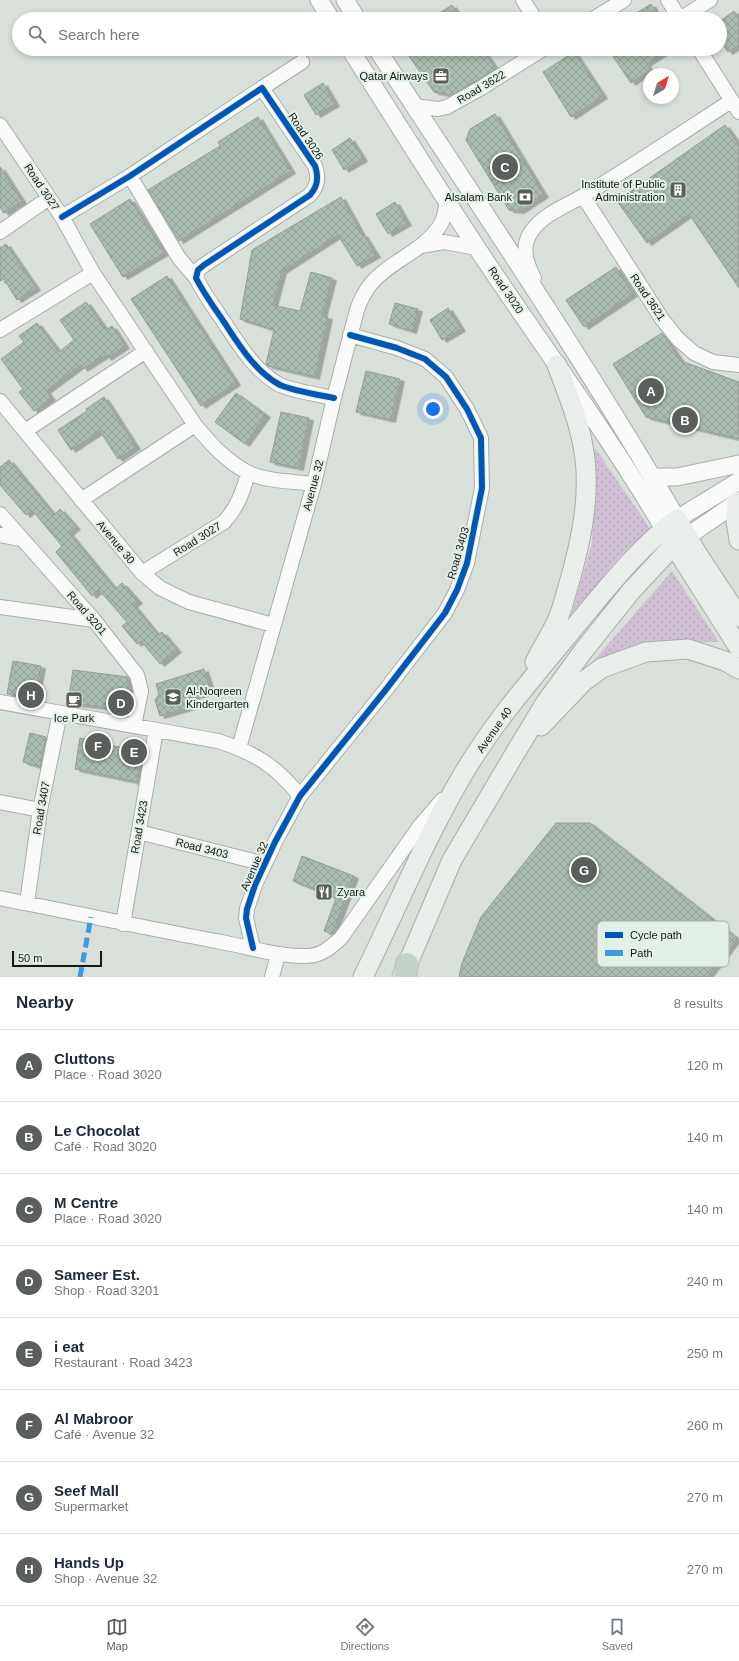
<!DOCTYPE html>
<html lang="en">
<head>
<meta charset="utf-8">
<style>
	:root { --surface:#fff; --page:#f6f6f7; --text:#1f2937; --muted:#747a83; --line:#e0e1e3; --accent:#5a5f5b }
	body { margin:0; font-family:Arial,sans-serif; background:var(--page); color:var(--text) }
	.compass { position:absolute; left:643px; top:68px; width:36px; height:36px; border-radius:50%; background:var(--surface); box-shadow:0 2px 6px #0003; rotate:38deg }
	.scale { position:absolute; left:12px; bottom:10px; width:90px; box-sizing:border-box; padding-left:4px; border:2px solid #151916; border-top:0; font-size:11px; line-height:14px; white-space:nowrap; color:#151916; -webkit-text-stroke:3px #e3f0e6; paint-order:stroke }
	.you { position:absolute; left:433px; top:409px; width:14px; height:14px; margin:-10px; border:3px solid #fff; border-radius:50%; background:#1a73e8; box-shadow:0 0 0 6px #1a73e833 }
	.badge { display:grid; place-items:center; width:26px; height:26px; border-radius:50%; background:var(--accent); color:#fff; font-size:13px; font-weight:700 }
	.pin { position:absolute; translate:-50% -50%; border:2px solid #fff; box-shadow:0 1px 4px #0006 }
	.list { margin:0; padding:0; list-style:none }
	h2 { display:flex; justify-content:space-between; align-items:center; height:52px; margin:0; padding:0 16px; font-size:17px }
	h2 small { font-size:13px; font-weight:400; color:var(--muted) }
	.list li { display:grid; grid-template-columns:26px 1fr auto; gap:12px; align-items:center; box-sizing:border-box; height:72px; padding:0 16px; border-top:1px solid var(--line) }
	.list b { display:block; font-size:15px; white-space:nowrap }
	.list p { margin:0; font-size:13px; white-space:nowrap; color:var(--muted) }
	.list em { font-size:13px; font-style:normal; color:var(--muted) }
	.icon { flex:none; width:22px; height:22px; fill:none; stroke:currentColor; stroke-width:2; stroke-linecap:round; stroke-linejoin:round }
	.map { position:relative; flex:none; width:739px; height:977px; overflow:hidden }
	.search { position:absolute; background:var(--surface); box-shadow:0 2px 6px #0003; left:12px; right:12px; top:12px; height:44px; display:flex; align-items:center; gap:10px; box-sizing:border-box; padding:0 14px; border-radius:22px; color:var(--muted); font-size:15px }
	.sheet { height:628px; background:var(--surface) }
	nav { display:flex; justify-content:space-around; align-items:center; box-sizing:border-box; height:56px; border-top:1px solid var(--line); background:var(--surface); font-size:11px; color:var(--muted) }
	nav a { display:grid; justify-items:center; gap:2px }
	nav .on { color:var(--accent) }
	.map>svg:first-child { display:block }
	.grass { fill:url(#grass-dots) }
	.building { fill:url(#building-cross-hatch); stroke:#969b97; filter:url(#shadow) }
	.lines { fill:none; stroke-linecap:round; stroke-linejoin:round }
	.minor-casing { stroke:#a8aeaa; stroke-width:16 }
	.tertiary-casing { stroke:#a8aeaa; stroke-width:19 }
	.secondary-casing { stroke:#a8aeaa; stroke-width:21 }
	.motorway-casing { stroke:#babdba; stroke-width:24 }
	.minor { stroke:#f9faf9; stroke-width:14 }
	.tertiary { stroke:#f9faf9; stroke-width:17 }
	.secondary { stroke:#eaeeeb; stroke-width:19 }
	.motorway { stroke:#c5d2ca; stroke-width:22 }
	.quiet { stroke:#3b9bdf; stroke-width:5; stroke-dasharray:10 5; stroke-linecap:butt }
	.cycleway-casing { stroke:#e3f0e6; stroke-width:8 }
	.cycleway { stroke:#0057b8; stroke-width:6 }
	.labels { text-anchor:middle; stroke-width:4; stroke-linejoin:round; paint-order:stroke }
	.poi-label { font-size:11px; fill:#151916; stroke:#e3f0e6; text-anchor:end }
	.street-label { font-size:11px; fill:#151916; stroke:#e3f0e6 }
	.key { fill:#e3f0e6; stroke:#a5b0a8; stroke-width:1 }
	.key-label { font-size:11px; fill:#151916 }
</style>
</head>
<body>
<div class="map">
<svg width="739" height="977" viewBox="0 0 739 977">
	<defs>
		<pattern id="grass-dots" width="8" height="8" patternUnits="userSpaceOnUse"><rect width="8" height="8" fill="#d0c0d4"/><path d="M2 2h.1M6 6h.1" fill="none" stroke="#b2a4b5" stroke-width="1.8" stroke-linecap="round"/></pattern>
		<pattern id="building-cross-hatch" width="8" height="8" patternUnits="userSpaceOnUse"><rect width="8" height="8" fill="#a9bcaf"/><path d="M0 0l8 8M0 8l8-8" fill="none" stroke="#91a196"/></pattern>
		<filter id="shadow"><feDropShadow dx="4.5" dy="2.5" stdDeviation="0" flood-color="#0004"/></filter>
	</defs>
	<rect width="100%" height="100%" fill="#d9e0da"/>
	<path class="grass" d="M595 448 651 530C644 536 636 541 629 547 604 571 586 601 567 629L592 543Z
		M672 571 719 642H692L590 665Z"/>
	<path class="building" d="M651 4 660 19H627Z
		M452 5 461 19H430Z
		M734 11 739 18V45L728 52 720 40V21Z
		M404 49H482L496 69 452 95 434 92Z
		M608 49H669L646 64 650 70 631 83Z
		M574 52 603 96 571 117 543 72Z
		M323 83 335 104 316 115 304 95Z
		M495 114 544 195 520 211 509 210 466 140 470 129Z
		M258 117 291 171 179 241 148 190 220 146 218 142Z
		M725 125 739 145V288L689 214 647 243 617 201Z
		M350 138 363 159 344 170 332 150Z
		M0 167 22 201 4 213 0 207Z
		M341 197 362 235 363 234 376 255 357 266 338 235 282 271 273 305 300 311 311 272 332 278 322 316 328 317 315 377 268 366 266 364 274 330 240 319 252 250Z
		M130 199 164 253 123 277 90 224Z
		M395 202 407 223 388 234 376 214Z
		M6 244 36 288 17 300 4 279 0 281V248Z
		M616 267 633 294 584 327 566 300Z
		M167 276 236 383 201 406 131 299Z
		M86 302 106 330 112 326 125 346 107 358 105 355 83 369 81 365 46 391 51 398 34 411 19 392 23 389 1 359 24 342 19 336 37 323 59 352 74 340 60 320Z
		M395 303 418 309 412 331 389 324Z
		M448 308 461 329 442 340 430 320Z
		M662 333 681 361 739 382V439L646 417 613 364Z
		M366 371 400 379 391 420 356 412Z
		M236 393 266 415 245 444 215 422Z
		M104 397 136 447 118 459 100 431 71 450 58 430 87 411 86 409Z
		M281 412 309 418 299 468 270 462Z
		M9 460 54 515 60 509 76 527 69 533 88 556 115 589 122 583 138 601 133 605 158 635 162 632 177 650 160 664 141 641 137 644 122 626 127 622 99 590 92 596 56 552 62 546 32 510 26 515 0 485V467Z
		M13 661 41 666 35 700 7 694Z
		M204 669 211 692 189 698 191 707 160 716 155 700 159 694 156 684Z
		M73 670 128 677V689L122 694 128 693 127 705 118 709 68 703Z
		M30 733 46 737 40 767 23 762Z
		M80 738 108 743V745L143 751 137 782 75 769Z
		M556 823H590L737 938 707 977H459L462 963 481 917Z
		M302 856 354 876 332 934 324 931 336 898 293 881Z"/>
	<g class="lines">
		<g class="minor-casing">
			<path id="minor" d="M523 0 535 19
				M668 0 680 19
				M593 19 624 0
				M680 19 710 0
				M699 49 739 112
				M262 88 302 62
				M414 106 438 109 447 107 481 88 543 49
				M0 125 62 217 93 273 195 425C210 443 226 461 247 472 267 482 293 481 314 484
				M130 176 179 258 196 278
				M583 196 662 319 678 339 694 353 713 362 739 365
				M62 217 130 176 262 88 315 166C319 177 318 186 310 195L204 265 198 270 196 278C203 292 213 306 222 319 238 343 254 371 280 385 294 391 319 395 334 398
				M0 232 49 198
				M421 246 444 242 477 248
				M534 278C526 263 521 247 531 232 543 214 566 206 583 196 633 166 682 133 731 101
				M0 330 93 273
				M0 401 142 573 160 588 189 602 273 625
				M25 431 146 351
				M81 500 195 425
				M0 514 94 620 137 675 141 691 134 726
				M0 535 21 539
				M142 573 224 522C237 508 243 492 248 473
				M0 607 94 620
				M0 702 218 741C255 753 275 765 300 796
				M239 748 314 484 334 398 357 310C360 301 364 293 370 285 390 260 426 251 442 222 445 215 446 207 447 200
				M0 802 40 810
				M139 832 265 864
				M0 898C74 913 147 928 221 942 249 947 279 957 307 956 321 956 331 947 341 938L419 827 442 800
				M27 903 40 810 60 713
				M123 924 156 730
				M253 948 246 918 247 909 255 885 275 842 300 796 384 692 445 613 457 590 467 563 482 488 481 438 467 409 446 377 425 359 397 348 350 335
				M272 977 278 954"/>
		</g>
		<g class="tertiary-casing">
			<path id="tertiary" d="M319 0 331 19
				M345 0 357 19
				M350 49C392 115 434 182 477 248 539 342 607 432 664 529
				M377 49C478 204 584 359 677 519L739 481
				M653 477H677L739 464
				M688 536 739 501"/>
		</g>
		<g class="secondary-casing">
			<path id="secondary" d="M737 502 736 521 739 540
				M668 536 739 648
				M535 662C541 650 548 639 554 627 561 615 564 600 568 587 581 542 592 493 583 446 578 418 567 392 557 365
				M541 726 584 681 602 668 646 652 688 649 725 661 739 669
				M363 977C396 910 424 841 462 776 494 721 537 673 577 624 608 587 638 548 677 519L698 555 739 617
				M402 977 452 860 514 755 546 702 584 650 631 591 673 546 688 536"/>
		</g>
		<g class="motorway-casing">
			<path id="motorway" d="M405 977 407 964"/>
		</g>
		<use href="#minor" class="minor"/>
		<use href="#tertiary" class="tertiary"/>
		<use href="#secondary" class="secondary"/>
		<use href="#motorway" class="motorway"/>
		<path class="quiet" d="M80 977 91 917"/>
		<g class="cycleway-casing">
			<path id="cycleway" d="M62 217 130 176 262 88 315 166C319 177 318 186 310 195L204 265 198 270 196 278C203 292 213 306 222 319 238 343 254 371 280 385 294 391 319 395 334 398
				M253 948 246 918 247 909 255 885 275 842 300 796 384 692 445 613 457 590 467 563 482 488 481 438 467 409 446 377 425 359 397 348 350 335"/>
		</g>
		<use href="#cycleway" class="cycleway"/>
	</g>
	<defs>
		<g id="office-square" transform="scale(0.9)"><rect x="-9" y="-9" width="18" height="18" rx="4" fill="#5a5f5b" stroke="#e3f0e6"/><path d="M-6-3h4V-5.5h4V-3h4V5H-6ZM-1-4.5V-3h2v-1.5ZM-6 0V1H6V0Z" fill="#fff"/></g>
		<g id="building-square" transform="scale(0.9)"><rect x="-9" y="-9" width="18" height="18" rx="4" fill="#5a5f5b" stroke="#e3f0e6"/><path d="M-4-6H4V6H1V3H-1V6H-4ZM-2.5-4.3h1.7v1.8h-1.7ZM.8-4.3h1.7v1.8H.8ZM-2.5-1h1.7V.8h-1.7ZM.8-1h1.7V.8H.8Z" fill="#fff"/></g>
		<g id="bank-square" transform="scale(0.9)"><rect x="-9" y="-9" width="18" height="18" rx="4" fill="#5a5f5b" stroke="#e3f0e6"/><path d="M-6-4H6V4H-6ZM0-2.3a2.3 2.3 0 1 0 0 4.6a2.3 2.3 0 1 0 0-4.6Z" fill="#fff"/></g>
		<g id="school-square" transform="scale(0.9)"><rect x="-9" y="-9" width="18" height="18" rx="4" fill="#5a5f5b" stroke="#e3f0e6"/><path d="M0-5L7-2L0 1L-7-2ZM-4 1L0 2.5L4 1V4Q0 6-4 4Z" fill="#fff"/></g>
		<g id="cafe-square" transform="scale(0.9)"><rect x="-9" y="-9" width="18" height="18" rx="4" fill="#5a5f5b" stroke="#e3f0e6"/><path d="M-5.5-4.5H6V0H3Q3 3.5 0 3.5H-2.5Q-5.5 3.5-5.5 0ZM3-3.2v2h1.7v-2ZM-6 4.5H4V6H-6Z" fill="#fff"/></g>
		<g id="restaurant-square" transform="scale(0.9)"><rect x="-9" y="-9" width="18" height="18" rx="4" fill="#5a5f5b" stroke="#e3f0e6"/><path d="M-5-6h1v4h1v-4h1v4h1v-4h1v5L-1.5 .5V6h-2V.5L-5-1ZM5-6V6H3V1.5H1.5Q1.5-4 5-6Z" fill="#fff"/></g>
	</defs>
	<g fill-rule="evenodd">
		<use href="#office-square" x="441" y="76"/>
		<use href="#building-square" x="678" y="190"/>
		<use href="#bank-square" x="525" y="197"/>
		<use href="#school-square" x="173" y="697"/>
		<use href="#cafe-square" x="74" y="700"/>
		<use href="#restaurant-square" x="324" y="892"/>
	</g>
	<g class="labels">
		<g class="poi-label">
			<text x="428" y="80">Qatar Airways</text>
			<text x="665" y="188">Institute of Public<tspan x="665" dy="13">Administration</tspan></text>
			<text x="512" y="201">Alsalam Bank</text>
			<text x="186" y="695" text-anchor="start">Al-Noqreen<tspan x="186" dy="13">Kindergarten</tspan></text>
			<text x="74" y="722" text-anchor="middle">Ice Park</text>
			<text x="337" y="896" text-anchor="start">Zyara</text>
		</g>
		<g class="street-label">
			<text transform="translate(481 87) rotate(-31)" y="4">Road 3622</text>
			<text transform="translate(306 136) rotate(56)" y="4">Road 3026</text>
			<text transform="translate(42 187) rotate(56)" y="4">Road 3027</text>
			<text transform="translate(506 290) rotate(56)" y="4">Road 3020</text>
			<text transform="translate(648 297) rotate(56)" y="4">Road 3621</text>
			<text transform="translate(313 485) rotate(-75)" y="4">Avenue 32</text>
			<text transform="translate(197 539) rotate(-32)" y="4">Road 3027</text>
			<text transform="translate(116 542) rotate(50)" y="4">Avenue 30</text>
			<text transform="translate(458 553) rotate(-74)" y="4">Road 3403</text>
			<text transform="translate(87 613) rotate(49)" y="4">Road 3201</text>
			<text transform="translate(494 730) rotate(-55)" y="4">Avenue 40</text>
			<text transform="translate(41 808) rotate(-80)" y="4">Road 3407</text>
			<text transform="translate(139 827) rotate(-80)" y="4">Road 3423</text>
			<text transform="translate(202 848) rotate(14)" y="4">Road 3403</text>
			<text transform="translate(254 866) rotate(-66)" y="4">Avenue 32</text>
		</g>
	</g>
	<rect x="597" y="921" width="132" height="46" rx="6" class="key"/>
	<rect x="605" y="932" width="18" height="6" fill="#0057b8"/>
	<rect x="605" y="950" width="18" height="6" fill="#3b9bdf"/>
	<g class="key-label">
		<text x="630" y="939">Cycle path</text>
		<text x="630" y="957">Path</text>
	</g>
</svg>
<svg class="compass" viewBox="-18 -18 36 36"><path d="M0-13l5 13h-10z" fill="#e53935"/><path d="M0 13l5-13h-10z" fill="#747a83"/></svg>
<div class="scale">50 m</div>
<div class="you"></div>
<div class="pin badge" style="left:651px;top:391px">A</div>
<div class="pin badge" style="left:685px;top:420px">B</div>
<div class="pin badge" style="left:505px;top:167px">C</div>
<div class="pin badge" style="left:121px;top:703px">D</div>
<div class="pin badge" style="left:134px;top:752px">E</div>
<div class="pin badge" style="left:98px;top:746px">F</div>
<div class="pin badge" style="left:584px;top:870px">G</div>
<div class="pin badge" style="left:31px;top:695px">H</div>
<div class="search"><svg class="icon" aria-label="search" viewBox="0 0 24 24"><circle cx="10" cy="10" r="6"/><path d="M15 15l6 6"/></svg>Search here</div>
</div>
<section class="sheet">
<h2>Nearby<small>8 results</small></h2>
<ul class="list">
<li><span class="badge">A</span><div><b>Cluttons</b><p>Place · Road 3020</p></div><em>120 m</em></li>
<li><span class="badge">B</span><div><b>Le Chocolat</b><p>Café · Road 3020</p></div><em>140 m</em></li>
<li><span class="badge">C</span><div><b>M Centre</b><p>Place · Road 3020</p></div><em>140 m</em></li>
<li><span class="badge">D</span><div><b>Sameer Est.</b><p>Shop · Road 3201</p></div><em>240 m</em></li>
<li><span class="badge">E</span><div><b>i eat</b><p>Restaurant · Road 3423</p></div><em>250 m</em></li>
<li><span class="badge">F</span><div><b>Al Mabroor</b><p>Café · Avenue 32</p></div><em>260 m</em></li>
<li><span class="badge">G</span><div><b>Seef Mall</b><p>Supermarket</p></div><em>270 m</em></li>
<li><span class="badge">H</span><div><b>Hands Up</b><p>Shop · Avenue 32</p></div><em>270 m</em></li>
</ul>
</section>
<nav>
<a class="on"><svg class="icon" aria-label="map" viewBox="0 0 24 24"><path d="M3 6l6-2 6 2 6-2v14l-6 2-6-2-6 2zM9 4v14M15 6v14"/></svg>Map</a>
<a><svg class="icon" aria-label="directions" viewBox="0 0 24 24"><path d="M12 3l9 9-9 9-9-9zM9 14v-3h6M13 9l2 2-2 2"/></svg>Directions</a>
<a><svg class="icon" aria-label="saved" viewBox="0 0 24 24"><path d="M7 4h10v16l-5-4-5 4z"/></svg>Saved</a>
</nav>
</body>
</html>
